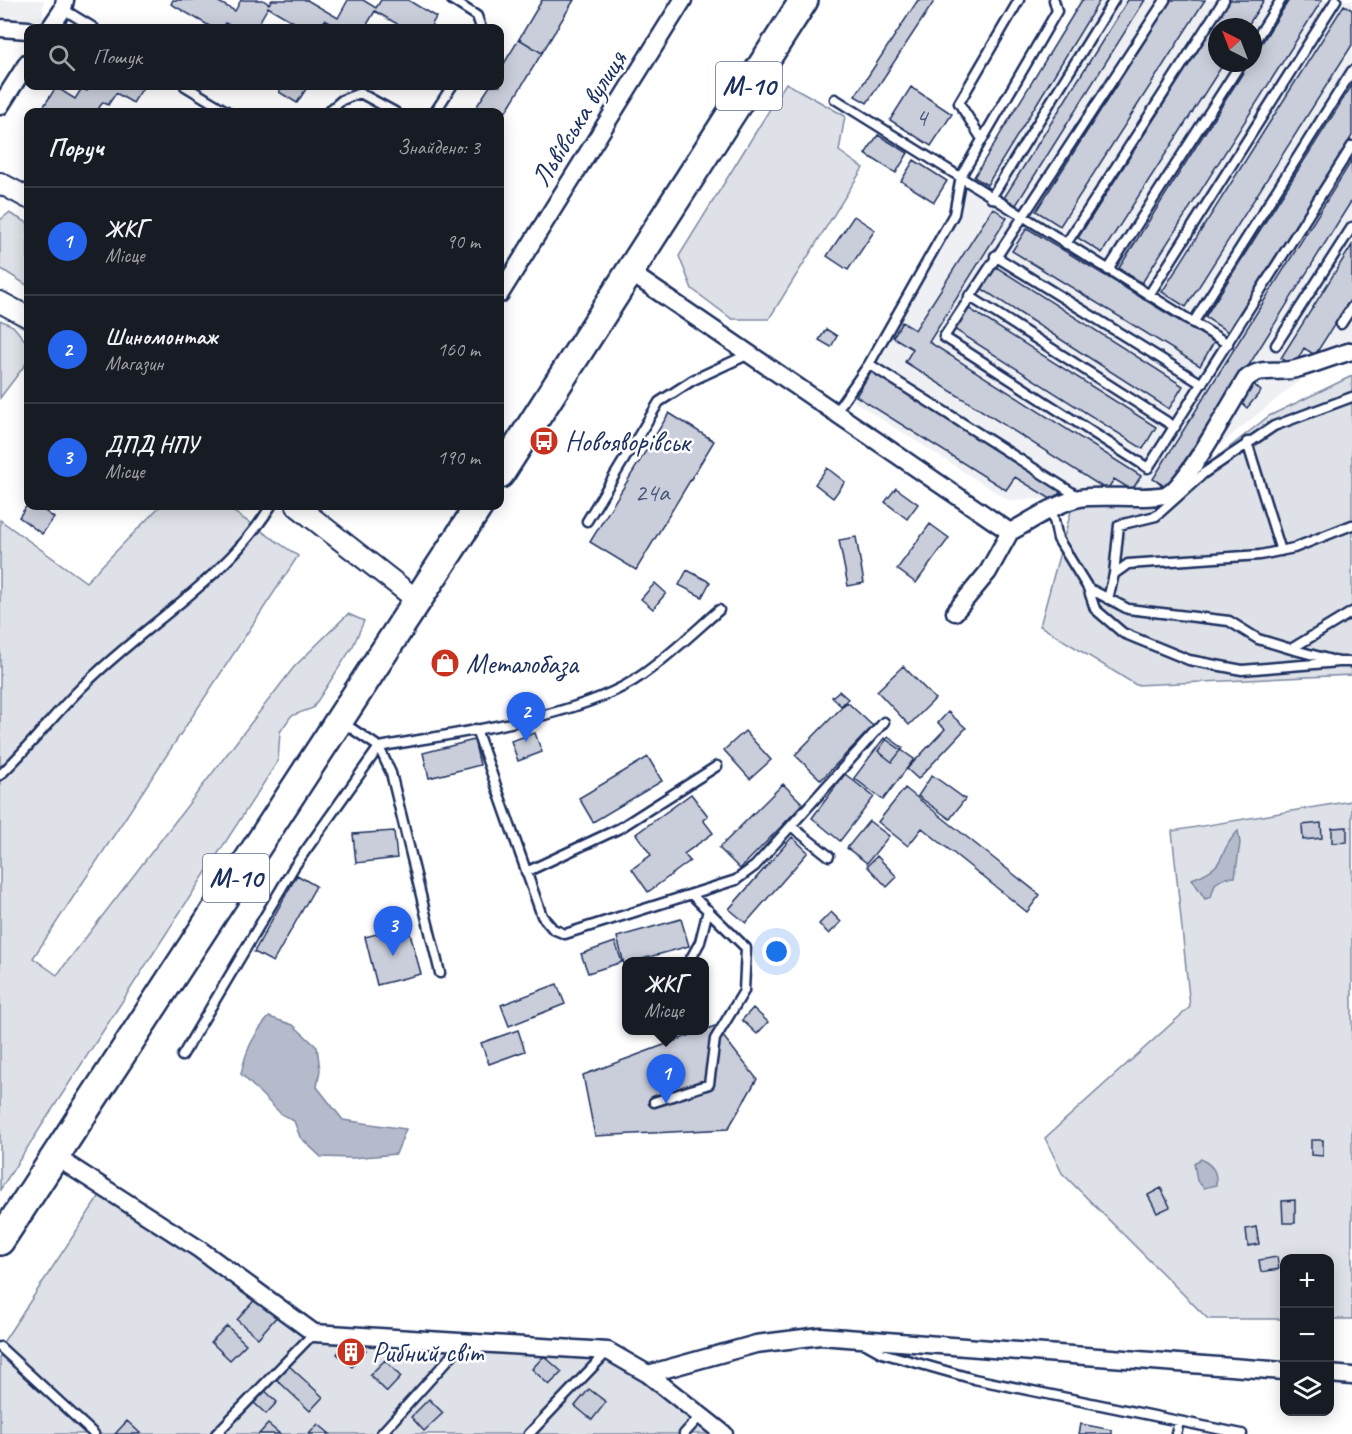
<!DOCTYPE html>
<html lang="uk">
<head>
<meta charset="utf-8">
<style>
	:root { --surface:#171b24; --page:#20242c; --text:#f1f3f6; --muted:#9ea1a6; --line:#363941; --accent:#2563eb }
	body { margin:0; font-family:Caveat,sans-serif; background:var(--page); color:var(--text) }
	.controls { position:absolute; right:18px; bottom:18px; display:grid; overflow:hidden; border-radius:12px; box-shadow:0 3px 15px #0003 }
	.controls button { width:54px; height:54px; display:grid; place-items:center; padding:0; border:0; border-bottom:2px solid var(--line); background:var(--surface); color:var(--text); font:30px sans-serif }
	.compass { position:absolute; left:1208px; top:18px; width:54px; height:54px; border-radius:50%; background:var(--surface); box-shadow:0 3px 15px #0003; rotate:318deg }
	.you { position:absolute; left:777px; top:952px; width:21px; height:21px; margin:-15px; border:4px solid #fff; border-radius:50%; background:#1a73e8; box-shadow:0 0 0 9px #1a73e833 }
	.badge { display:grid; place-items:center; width:39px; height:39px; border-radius:50%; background:var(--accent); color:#fff; font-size:20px; font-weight:700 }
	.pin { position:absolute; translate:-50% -50px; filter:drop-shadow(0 2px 3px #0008) }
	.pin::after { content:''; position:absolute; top:32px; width:21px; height:18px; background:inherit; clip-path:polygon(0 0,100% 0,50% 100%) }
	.popup { position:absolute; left:622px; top:957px; width:87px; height:78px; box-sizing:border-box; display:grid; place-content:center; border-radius:12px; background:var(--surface); filter:drop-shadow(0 2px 4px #0005); font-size:20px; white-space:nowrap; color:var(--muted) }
	.popup b { font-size:22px; color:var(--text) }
	.popup::after { content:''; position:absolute; left:50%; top:100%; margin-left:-12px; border:12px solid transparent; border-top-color:var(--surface) }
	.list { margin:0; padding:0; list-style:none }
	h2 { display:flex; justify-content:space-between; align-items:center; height:78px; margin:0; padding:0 24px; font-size:26px }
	h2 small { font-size:20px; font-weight:400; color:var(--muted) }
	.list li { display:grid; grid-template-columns:39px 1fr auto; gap:18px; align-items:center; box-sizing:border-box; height:108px; padding:0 24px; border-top:2px solid var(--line) }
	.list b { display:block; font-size:22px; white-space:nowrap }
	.list p { margin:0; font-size:20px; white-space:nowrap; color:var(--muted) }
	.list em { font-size:20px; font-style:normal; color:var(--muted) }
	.icon { flex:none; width:33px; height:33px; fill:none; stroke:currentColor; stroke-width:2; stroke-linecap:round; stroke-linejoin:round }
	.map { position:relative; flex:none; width:1352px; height:1434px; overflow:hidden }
	.search { position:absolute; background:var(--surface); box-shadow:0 3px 15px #0003; left:24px; top:24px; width:480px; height:66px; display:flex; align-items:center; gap:15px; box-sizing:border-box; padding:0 21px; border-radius:12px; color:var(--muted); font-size:22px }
	.panel { position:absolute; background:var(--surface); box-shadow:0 3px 15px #0003; left:24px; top:108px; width:480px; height:402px; border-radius:12px }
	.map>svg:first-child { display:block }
	.built { fill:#eff0f4; fill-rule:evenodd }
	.green { fill:#dee1e7; stroke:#7c88a2; stroke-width:1.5 }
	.water { fill:#b5bbca; stroke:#77839f; stroke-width:1.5 }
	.building { fill:#caceda; stroke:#1b2f5e; stroke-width:1.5 }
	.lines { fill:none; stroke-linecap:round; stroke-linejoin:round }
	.service-casing { stroke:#1b2f5e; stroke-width:13 }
	.minor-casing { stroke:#1b2f5e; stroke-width:21 }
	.tertiary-casing { stroke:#1b2f5e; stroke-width:24 }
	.trunk-casing { stroke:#1b2f5e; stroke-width:32 }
	.service { stroke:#fff; stroke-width:8 }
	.minor { stroke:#fff; stroke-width:16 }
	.tertiary { stroke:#fff; stroke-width:20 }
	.trunk { stroke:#fff; stroke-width:27 }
	.labels { text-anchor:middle; stroke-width:5; stroke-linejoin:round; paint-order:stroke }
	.number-label { font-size:26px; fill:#47577d }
	.shield { fill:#fff; stroke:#5f6d8e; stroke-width:1.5 }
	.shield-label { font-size:27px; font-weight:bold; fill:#1b2f5e }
	.street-label { font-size:28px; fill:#1b2f5e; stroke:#fff }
	.poi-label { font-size:28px; fill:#1b2f5e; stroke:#fff; text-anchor:start }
</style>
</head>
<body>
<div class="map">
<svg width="1352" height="1434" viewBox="0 0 1352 1434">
	<rect width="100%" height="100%" fill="#fff"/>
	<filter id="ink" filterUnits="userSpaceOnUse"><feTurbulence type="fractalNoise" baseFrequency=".0167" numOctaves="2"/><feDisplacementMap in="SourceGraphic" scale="12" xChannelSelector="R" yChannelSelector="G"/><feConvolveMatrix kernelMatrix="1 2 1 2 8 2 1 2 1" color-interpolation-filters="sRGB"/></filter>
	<g filter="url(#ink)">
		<path class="built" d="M0 0H44L42 21 0 17Z
			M1080 0H1352V355L1315 368 1159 494 1147 496 1008 500 853 401 964 192ZM1217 27H1253V63H1217Z"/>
		<path class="green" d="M786 83 845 116 839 151 863 168 769 319H732L692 289 679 256Z
			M9 213 28 223V286L0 268V220Z
			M0 320 13 326 28 344V361L0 398Z
			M1352 376V675L1136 685 1040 626 1073 504H1145L1197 473 1269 416Z
			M160 506H225L298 556 33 958 57 975 294 667 348 614 364 621 353 646 313 708 291 716 280 732 278 761 0 1190V520L86 582Z
			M1352 801V1319H1330V1258H1284V1319H1208L1062 1173 1045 1138 1190 1007 1172 831Z
			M104 1189 325 1341 624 1348 714 1434H0V1347Z"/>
		<path class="water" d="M1238 831 1240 843 1235 877 1224 878 1215 884 1211 897 1205 899 1192 879C1231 865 1215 854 1238 831Z
			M269 1017 293 1025 317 1047 320 1070 317 1087 343 1120 406 1129 396 1154 352 1158 321 1157 300 1137 294 1121 281 1114 241 1074C246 1050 253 1035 269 1017Z
			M1201 1159C1213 1166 1217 1171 1216 1185L1204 1188 1197 1181 1194 1163Z"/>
		<path class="building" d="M173 0H215L235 11 241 0H263L269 4 272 0H307L338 18 348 0H363L376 8 381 0H408L436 17 430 28H404L375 11 365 28H339L325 20 320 28H304L268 7 256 28H235L225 23 222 28H213L171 4Z
			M542 0H574L542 53 519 39Z
			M918 0H935L867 103 855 96Z
			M1082 0H1100L987 185 974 177Z
			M1128 0H1145L1016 205 1004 198Z
			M1171 0H1205L1060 226 1036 211Z
			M1230 0H1264L1247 27H1217V63H1224L1102 253 1078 238Z
			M1289 0H1322L1142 283 1119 268 1249 63H1253V57Z
			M1344 5 1352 10V45L1186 307 1162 292Z
			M519 39 542 53 500 121V112H473L490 86H500V70Z
			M1352 85V136L1228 332 1205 317Z
			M90 86H144L133 103 116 93 108 105 103 102 96 112H47L42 109 56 87 75 99 82 88 87 91Z
			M283 86H300L306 89 297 103 279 92Z
			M911 87 952 114 931 146 890 120Z
			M878 135 908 153 896 173 865 154Z
			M914 160 947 181 934 202 901 181Z
			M1352 160V200L1171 490 1153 479Z
			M993 208 1007 218 929 342 1141 476 1132 490 1114 479 1107 490 905 362 913 349 893 337 902 322 915 330Z
			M854 216 875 230 848 270 827 256Z
			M1027 228 1214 342 1200 366 1012 251Z
			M1352 245V297L1315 355 1304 348 1294 366 1281 358Z
			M993 265 1183 386 1169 409 979 287Z
			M968 308 1156 427 1143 449 954 329Z
			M826 329 837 336 831 347 819 340Z
			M872 370 1062 489 1054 501 1015 477 1006 490 856 396Z
			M1252 383 1261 391 1247 408 1238 400Z
			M669 413 714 441 636 570 590 542Z
			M827 468 845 482 833 498 815 484Z
			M896 488 918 504 907 519 885 502Z
			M28 504 38 506 54 518 42 534 19 517Z
			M930 524 949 538 916 583 897 569Z
			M856 537 864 583 848 586 839 540Z
			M687 570 710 582 702 597 679 585Z
			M655 583 666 593 653 609 641 599Z
			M903 666 935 699 909 725 877 691Z
			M839 691 848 699 841 706 832 697Z
			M847 702 873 726 821 780 795 755Z
			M948 712 966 728 918 779 907 769 945 729 938 723Z
			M745 731 771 760 750 779 724 750Z
			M535 733 542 752 518 761 511 741Z
			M888 737 903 748 892 762 878 751Z
			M884 738 914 759 883 800 854 778Z
			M474 740 480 765 429 778 423 753Z
			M648 757 662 781 593 822 579 798Z
			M845 774 874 797 840 841 812 818Z
			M932 775 965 799 950 819 918 796Z
			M783 784 803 804 740 869 719 848Z
			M905 788 1040 895 1027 912 922 828 908 846 878 822Z
			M691 794 708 816 703 820 713 833 684 854 690 861 648 892 632 869 651 855 636 834Z
			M869 821 889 836 867 863 847 848Z
			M1321 823 1322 838 1303 840 1302 825Z
			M1347 827V842L1332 843V828Z
			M394 831 397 858 356 863 353 834Z
			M792 837 808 852 746 923 729 909Z
			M877 856 897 877 887 887 867 866Z
			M297 875 316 886 273 962 254 952Z
			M831 912 841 922 829 934 819 924Z
			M681 919 689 946 624 964 617 937Z
			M408 926 421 974 377 985 365 937Z
			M615 942 622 962 588 973 581 954Z
			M557 984 565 1004 509 1026 501 1005Z
			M753 1008 768 1022 757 1034 742 1020Z
			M715 1026 757 1079 728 1129 595 1136 583 1075Z
			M518 1030 525 1051 489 1064 481 1043Z
			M1311 1140H1323V1156L1311 1155Z
			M1161 1188 1170 1207 1157 1213 1148 1195Z
			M1295 1200V1223H1283L1282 1201Z
			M1256 1227 1259 1244 1248 1246 1246 1229Z
			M1277 1257 1279 1269 1261 1272 1259 1260Z
			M258 1296 279 1314 258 1338 237 1320Z
			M227 1326 246 1344 230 1360 211 1342Z
			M351 1338 366 1350 352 1367 337 1354Z
			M544 1356 562 1372 549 1385 532 1369Z
			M385 1360 401 1377 387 1392 370 1375Z
			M287 1364 323 1397 310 1411 274 1377Z
			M262 1388 277 1402 266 1414 251 1400Z
			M589 1389 606 1402 592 1420 575 1406Z
			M429 1399 443 1413 424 1431 411 1417Z
			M127 1421 140 1433 139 1434H115Z
			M268 1424 280 1434H259Z
			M318 1424 330 1434H309Z
			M1081 1424 1112 1430V1434H1079Z"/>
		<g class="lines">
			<g class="service-casing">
				<path id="service" d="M452 0 477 16 481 28
					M1165 0 944 337 1148 468 1352 146
					M63 9 94 28
					M1253 44 1281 0
					M185 86 228 112
					M835 99 1228 344
					M328 112 342 100 360 93 395 112
					M435 112 452 86
					M982 139 959 103 1019 0
					M991 198 1114 0
					M1066 244 1224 0
					M995 256 1202 384
					M1108 270 1241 63
					M1149 295 1336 0
					M969 296 1175 427
					M1193 323 1352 71
					M1341 324 1352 307
					M1276 345 1352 227
					M869 364 1079 497
					M835 413 869 364 954 214 961 176 1057 11 1054 0
					M1247 442 1281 551
					M1052 510 1058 539 1088 588 1128 609 1229 621 1258 639 1291 649 1352 612
					M587 521 659 402 693 380 749 354
					M1114 574 1119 525 1156 516 1204 473 1274 426 1352 397
					M1088 588 1095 609 1123 633 1189 660 1242 670 1339 662
					M1108 599 1114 574 1128 564 1260 555 1294 548 1352 525
					M1291 649 1339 662H1352
					M342 722 379 747C453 733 583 718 642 675 669 656 694 632 719 610
					M476 729 542 916 553 929 565 934 736 880 755 866 884 722
					M379 747 391 773 440 973
					M0 775C30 747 54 714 84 685 145 624 225 580 271 506
					M791 826 829 856
					M526 872 620 828 717 766
					M689 962 700 942 708 910
					M182 1056 294 867 379 747
					M654 1102 709 1084 715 1039 744 991 746 948 692 895
					M864 1343 882 1353 974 1379 1242 1434
					M0 1347 94 1434
					M216 1434 314 1333
					M381 1434 464 1342
					M529 1434 607 1352
					M684 1434 702 1414
					M1176 1434 1179 1422"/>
			</g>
			<g class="minor-casing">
				<path id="minor" d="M0 28 28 30
					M50 28 63 9 65 0
					M0 106 28 62
					M628 271 1010 532C1031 521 1056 503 1080 498 1100 494 1157 501 1170 493 1189 480 1231 403 1246 379 1262 365 1278 374 1296 369 1315 364 1333 356 1352 351
					M500 294 683 0
					M955 612 988 572 1010 532
					M56 1157 199 1249 314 1333 608 1351 648 1374 724 1434
					M648 1374 756 1344 820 1336 1284 1371
					M1330 1374 1352 1376"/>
			</g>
			<g class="tertiary-casing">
				<path id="tertiary" d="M0 183 28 198
					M0 302 28 317
					M297 506 417 600"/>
			</g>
			<g class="trunk-casing">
				<path id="trunk" d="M500 474 804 0
					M0 1241 479 506"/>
			</g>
			<use href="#service" class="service"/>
			<use href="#minor" class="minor"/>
			<use href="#tertiary" class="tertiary"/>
			<use href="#trunk" class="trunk"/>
		</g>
	</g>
	<defs>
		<g id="bus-disc" transform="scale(1.5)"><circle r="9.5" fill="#c8321e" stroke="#fff"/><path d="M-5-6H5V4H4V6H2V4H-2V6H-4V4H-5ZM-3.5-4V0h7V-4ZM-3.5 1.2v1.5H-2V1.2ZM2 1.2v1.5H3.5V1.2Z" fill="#fff"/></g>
		<g id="shop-disc" transform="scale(1.5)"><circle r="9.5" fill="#c8321e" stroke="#fff"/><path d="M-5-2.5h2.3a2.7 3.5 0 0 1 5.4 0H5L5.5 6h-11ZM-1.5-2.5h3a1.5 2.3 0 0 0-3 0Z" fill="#fff"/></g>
		<g id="building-disc" transform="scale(1.5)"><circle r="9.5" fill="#c8321e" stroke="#fff"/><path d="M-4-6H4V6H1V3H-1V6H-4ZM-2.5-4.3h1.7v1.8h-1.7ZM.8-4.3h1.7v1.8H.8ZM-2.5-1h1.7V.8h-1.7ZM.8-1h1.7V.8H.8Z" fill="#fff"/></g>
	</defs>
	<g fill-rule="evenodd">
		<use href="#bus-disc" x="544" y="441"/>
		<use href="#shop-disc" x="445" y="663"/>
		<use href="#building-disc" x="351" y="1352"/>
	</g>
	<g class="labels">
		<g class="number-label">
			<text x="921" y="126">4</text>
			<text x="652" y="501">24а</text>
		</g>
		<g class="shield">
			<rect x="716" y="62" width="66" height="48" rx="4.5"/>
			<rect x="203" y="854" width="66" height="48" rx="4.5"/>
		</g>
		<g class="shield-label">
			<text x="749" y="95">М-10</text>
			<text x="236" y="887">М-10</text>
		</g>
		<g class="street-label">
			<text transform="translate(578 118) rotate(-58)" y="10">Львівська вулиця</text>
		</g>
		<g class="poi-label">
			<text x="565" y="451">Новояворівськ</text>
			<text x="466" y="673">Металобаза</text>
			<text x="372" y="1362">Рибний світ</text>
		</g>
	</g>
</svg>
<div class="controls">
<button>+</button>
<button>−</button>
<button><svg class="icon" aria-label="layers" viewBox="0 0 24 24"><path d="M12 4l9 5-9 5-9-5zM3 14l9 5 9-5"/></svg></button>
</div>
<svg class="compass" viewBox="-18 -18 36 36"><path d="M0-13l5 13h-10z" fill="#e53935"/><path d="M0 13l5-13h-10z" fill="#9ea1a6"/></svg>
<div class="you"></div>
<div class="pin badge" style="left:666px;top:1104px">1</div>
<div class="popup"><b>ЖКГ</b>Місце</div>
<div class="pin badge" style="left:526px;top:742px">2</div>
<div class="pin badge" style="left:393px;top:956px">3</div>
<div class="search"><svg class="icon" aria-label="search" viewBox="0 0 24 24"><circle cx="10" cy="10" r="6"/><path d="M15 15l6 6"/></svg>Пошук</div>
<section class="panel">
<h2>Поруч<small>Знайдено: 3</small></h2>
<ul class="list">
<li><span class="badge">1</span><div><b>ЖКГ</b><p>Місце</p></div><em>90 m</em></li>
<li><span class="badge">2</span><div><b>Шиномонтаж</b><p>Магазин</p></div><em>160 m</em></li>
<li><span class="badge">3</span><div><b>ДПД НПУ</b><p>Місце</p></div><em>190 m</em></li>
</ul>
</section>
</div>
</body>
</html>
